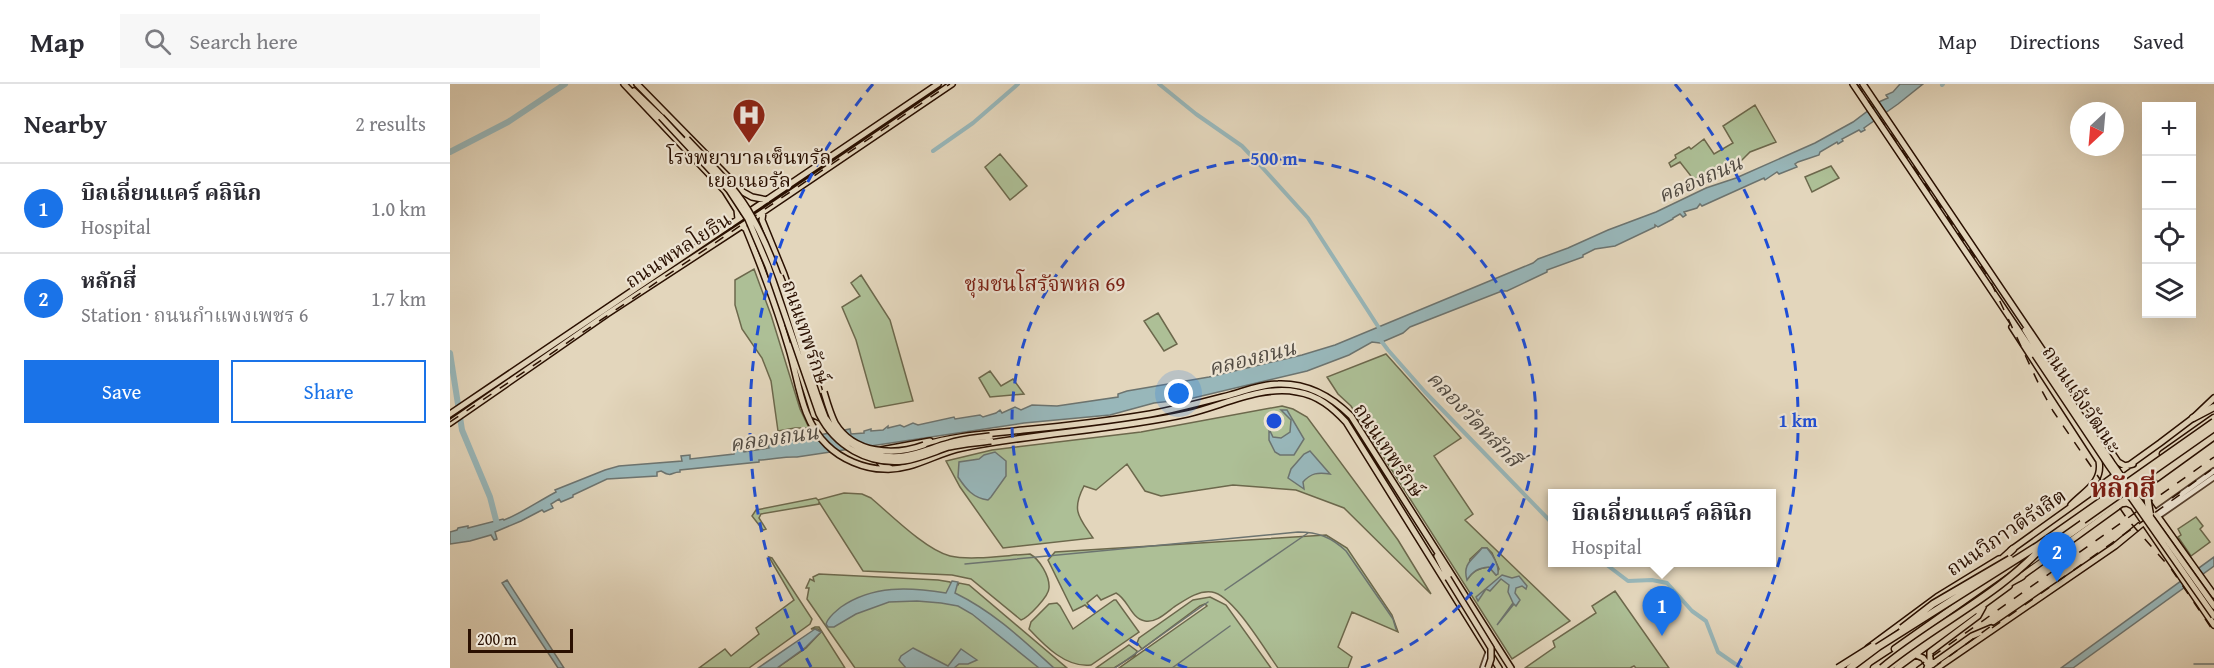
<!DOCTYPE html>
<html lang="en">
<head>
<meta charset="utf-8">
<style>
	:root { --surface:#fff; --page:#f7f7f7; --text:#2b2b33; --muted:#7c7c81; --line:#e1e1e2; --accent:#1a73e8 }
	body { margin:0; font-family:"Gentium Book Plus","Noto Serif Thai",serif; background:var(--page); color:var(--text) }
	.controls { position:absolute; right:18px; top:18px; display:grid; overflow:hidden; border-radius:0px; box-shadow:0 6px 24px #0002 }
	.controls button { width:54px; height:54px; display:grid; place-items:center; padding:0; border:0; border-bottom:2px solid var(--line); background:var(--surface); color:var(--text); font:30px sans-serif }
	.compass { position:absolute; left:1620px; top:18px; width:54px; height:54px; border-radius:50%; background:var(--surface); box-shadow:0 6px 24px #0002; rotate:206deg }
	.scale { position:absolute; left:18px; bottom:15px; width:105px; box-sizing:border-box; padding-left:6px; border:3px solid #2a1001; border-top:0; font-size:16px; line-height:21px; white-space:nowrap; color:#2a1001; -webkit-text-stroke:4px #ede4d3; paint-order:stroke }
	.you { position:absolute; left:729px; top:310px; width:21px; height:21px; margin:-15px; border:4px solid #fff; border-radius:50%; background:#1a73e8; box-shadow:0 0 0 9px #1a73e833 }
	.badge { display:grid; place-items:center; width:39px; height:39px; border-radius:50%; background:var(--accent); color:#fff; font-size:20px; font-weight:700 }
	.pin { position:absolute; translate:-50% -50px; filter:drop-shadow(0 2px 3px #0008) }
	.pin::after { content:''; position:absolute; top:32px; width:21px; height:18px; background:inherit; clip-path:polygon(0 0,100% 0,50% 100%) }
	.popup { position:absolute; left:1098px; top:405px; width:228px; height:78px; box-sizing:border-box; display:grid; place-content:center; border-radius:0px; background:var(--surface); filter:drop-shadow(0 2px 4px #0005); font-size:20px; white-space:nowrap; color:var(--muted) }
	.popup b { font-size:22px; color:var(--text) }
	.popup::after { content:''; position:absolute; left:50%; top:100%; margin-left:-12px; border:12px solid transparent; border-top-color:var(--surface) }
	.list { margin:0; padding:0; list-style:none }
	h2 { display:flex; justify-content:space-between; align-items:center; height:78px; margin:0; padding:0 24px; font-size:26px }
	h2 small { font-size:20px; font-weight:400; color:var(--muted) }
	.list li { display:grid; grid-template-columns:39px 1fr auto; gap:18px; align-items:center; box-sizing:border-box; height:90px; padding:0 24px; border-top:2px solid var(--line) }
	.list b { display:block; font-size:22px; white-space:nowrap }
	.list p { margin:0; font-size:20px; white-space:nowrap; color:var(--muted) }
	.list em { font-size:20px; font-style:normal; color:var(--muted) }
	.actions { display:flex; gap:12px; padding:18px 24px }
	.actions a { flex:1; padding:14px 0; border:2px solid var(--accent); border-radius:0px; text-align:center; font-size:21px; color:var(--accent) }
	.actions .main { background:var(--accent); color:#fff }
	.icon { flex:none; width:33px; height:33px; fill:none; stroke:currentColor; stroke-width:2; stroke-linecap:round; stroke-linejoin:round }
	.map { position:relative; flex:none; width:1764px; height:584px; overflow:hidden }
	header { display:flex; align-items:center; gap:36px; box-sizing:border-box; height:84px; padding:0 30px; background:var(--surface); border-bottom:2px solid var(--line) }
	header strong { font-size:28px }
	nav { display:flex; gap:33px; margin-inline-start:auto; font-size:21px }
	.search { width:420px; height:54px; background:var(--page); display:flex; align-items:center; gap:15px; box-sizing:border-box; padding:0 21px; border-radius:0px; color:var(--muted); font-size:22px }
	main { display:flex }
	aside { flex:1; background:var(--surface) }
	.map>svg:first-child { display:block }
	.green { fill:#adbf96; stroke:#6c684c; stroke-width:1.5; fill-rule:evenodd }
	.water { fill:#98b7ba; stroke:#6c7470; stroke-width:1.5 }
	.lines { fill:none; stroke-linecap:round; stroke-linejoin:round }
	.stream { stroke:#6c7470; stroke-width:1.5 }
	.canal { stroke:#98b7ba; stroke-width:4 }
	.river { stroke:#98b7ba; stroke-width:6 }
	.minor-casing { stroke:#584230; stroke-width:8 }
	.major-casing { stroke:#2a1001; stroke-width:8 }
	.highway-casing { stroke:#2a1001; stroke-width:9 }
	.minor { stroke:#ede4d3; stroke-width:4.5 }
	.major { stroke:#e3d6bc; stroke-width:5 }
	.highway { stroke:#e3d6bc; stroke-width:6 }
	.rail { stroke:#2a1001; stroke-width:1.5; stroke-dasharray:10 10; stroke-linecap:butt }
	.major-bridge-casing { stroke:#2a1001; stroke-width:8; stroke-linecap:butt }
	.highway-bridge-casing { stroke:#2a1001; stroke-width:9; stroke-linecap:butt }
	.major-bridge { stroke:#e3d6bc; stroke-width:5 }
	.highway-bridge { stroke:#e3d6bc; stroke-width:6 }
	.ring { fill:none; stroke:#1d4ed8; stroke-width:3; stroke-dasharray:10 8 }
	.labels { text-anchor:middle; stroke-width:4.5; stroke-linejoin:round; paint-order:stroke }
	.poi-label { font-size:20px; fill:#2a1001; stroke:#ede4d3 }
	.street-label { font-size:20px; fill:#2a1001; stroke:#ede4d3 }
	.water-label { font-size:21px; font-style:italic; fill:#504a42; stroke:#ede4d3 }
	.neighbourhood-label { font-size:21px; fill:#7a1f14; stroke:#ede4d3 }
	.district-label { font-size:26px; font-weight:bold; fill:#7a1f14; stroke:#ede4d3 }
	.centre { fill:#1d4ed8; stroke:#ede4d3; stroke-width:3 }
	.ring-label { font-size:18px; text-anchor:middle; font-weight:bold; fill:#1d4ed8; stroke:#ede4d3; stroke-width:4.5; stroke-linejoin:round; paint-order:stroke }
</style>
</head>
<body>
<header>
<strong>Map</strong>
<div class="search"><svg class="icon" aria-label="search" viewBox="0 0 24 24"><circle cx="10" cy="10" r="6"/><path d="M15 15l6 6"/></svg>Search here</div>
<nav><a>Map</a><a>Directions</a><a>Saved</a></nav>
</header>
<main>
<aside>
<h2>Nearby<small>2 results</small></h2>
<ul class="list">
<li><span class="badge">1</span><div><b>บิลเลี่ยนแคร์ คลินิก</b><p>Hospital</p></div><em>1.0 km</em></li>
<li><span class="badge">2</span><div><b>หลักสี่</b><p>Station · ถนนกำแพงเพชร 6</p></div><em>1.7 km</em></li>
</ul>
<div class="actions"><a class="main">Save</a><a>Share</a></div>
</aside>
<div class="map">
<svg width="1764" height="584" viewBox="0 0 1764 584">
	<rect width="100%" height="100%" fill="#e3d6bc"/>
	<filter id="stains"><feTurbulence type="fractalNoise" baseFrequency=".00333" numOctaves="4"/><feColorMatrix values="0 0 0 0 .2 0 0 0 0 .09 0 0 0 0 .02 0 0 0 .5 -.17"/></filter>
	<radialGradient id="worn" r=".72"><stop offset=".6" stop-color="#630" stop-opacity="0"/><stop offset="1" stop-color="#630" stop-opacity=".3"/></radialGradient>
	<path class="green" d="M1305 21 1326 58 1300 68 1289 79 1264 91 1244 96 1230 78 1221 83 1219 79 1226 74 1225 71 1239 63 1241 65 1254 55 1264 70 1283 59 1273 42Z
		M550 70 577 102 560 116 535 83Z
		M1381 82 1389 94 1362 108 1355 93Z
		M304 185 321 231 350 325 359 344H345L328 347 321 297 312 274 292 245 285 221V196Z
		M411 191 440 236 463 317 425 324 406 256 392 223 410 212 401 199Z
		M708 229 727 260 714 267 694 237Z
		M936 270 1011 354 984 372 1023 430 1015 436 1120 537 1062 575 901 322 888 310 877 293ZM1032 464H1037L1042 469 1049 485 1046 491 1039 483C1029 484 1023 487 1017 495L1020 475Z
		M540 287 551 302 563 295 574 310 540 313 529 294Z
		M832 322 843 325 857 333 948 456 981 510 894 424 846 406 783 401 711 412 695 407 677 380 646 406 634 402C621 427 629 433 643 454L553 464 510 403 496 377 542 366 691 348Z
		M394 409 412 410 421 414C441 431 476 466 500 472 521 477 558 471 580 470 589 475 600 492 599 504 599 512 578 534 571 536L521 495 502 491 413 487 369 418V420L311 430 309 434 316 445 313 446 302 432 306 426 366 414 368 416Z
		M1746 433 1753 442 1750 445 1760 458 1741 472 1728 453 1731 451 1728 445Z
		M876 451 897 464 942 531 948 548 902 528 888 563 902 573 898 584H828C815 566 783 511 762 508 748 506 735 516 724 523 716 529 706 539 695 537 681 535 678 515 666 509L651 516 647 511 637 519 640 523 638 524 635 521 623 527 598 476 605 468Z
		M319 473 322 474 362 535 360 540 299 584H249L275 565 281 572 309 550 306 544 344 516Z
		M369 490 488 496 500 498 501 500 508 501 509 499 519 501 617 584H405L357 515 359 504H356L360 495 364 497 363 493Z
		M1165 507 1219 584H1186L1184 582 1180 584H1075L1105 563 1103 557 1146 529 1142 522Z
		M760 513 776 521 821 584H669L757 522 755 520 750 522 692 565 687 559 689 554 743 516Z
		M664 516H666L689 548 641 581C616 584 595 562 579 545L581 538 599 520 607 519 610 522 623 545Z
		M365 543H369L395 584H327L356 564 371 548 368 545H361Z
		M679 561 687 567 685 571 664 584H646Z"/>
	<path class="water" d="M1450 0H1473L1448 20 1414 44 1415 46 1411 48 1409 46 1392 55 1393 57 1388 60 1387 58 1370 68 1369 71 1348 78 1345 80 1347 83 1329 90 1327 88 1315 96 1314 94 1252 122 1250 120 1247 124 1234 128 1236 131 1233 133 1230 130 1223 134V135L1208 143 1205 141V143L1165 162 1145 165 1133 171V173L1097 186V188L1057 207H1052L960 243 953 249 930 259 922 258 899 271 857 287 739 315 704 319 660 331 574 339 347 373C334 372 323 376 309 376V378L230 386V388C220 388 223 394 211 387L207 388V392L157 395 123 411V413L111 418 109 415 101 420 103 424 94 428 92 426 71 437 45 448 47 455 44 456 41 451 20 457 0 460V448L7 446 8 444 18 442V444L53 435 54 436C72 429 87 418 106 408L105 406 155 386 169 382 232 377 231 372 240 371V375L284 370V366L293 364 294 368 319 364 318 361 400 345 401 350 414 349V347L421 345V347L433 346 438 342V344L450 341 454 343 463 339 468 341 504 333 505 335 530 331 533 333 546 329 550 326 552 329 565 323 571 326 582 321 607 322 668 313V310L677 307 759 293 852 271 885 261 1083 179 1088 175 1118 164 1158 146 1206 128 1256 104 1286 94 1365 59 1403 38 1431 17 1438 14 1436 11 1443 8Z
		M831 326H837L854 355 844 371H830L825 368 819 356V345L823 353 831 354 840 348 841 336Z
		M860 367 880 390C868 388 861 389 853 398L854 405 838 394 841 385 854 370Z
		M545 368 556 377V392L541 413 538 416C523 414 516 405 508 393L509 378 529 375 534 371Z
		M1032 464H1037C1042 470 1049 481 1048 490L1046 491 1039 483C1028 484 1023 487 1017 496 1012 479 1023 476 1032 464Z
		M1764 473V482L1623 584H1611Z
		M1052 491 1062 494 1069 492 1077 502 1076 505 1072 502 1066 504 1065 509 1070 516 1066 522 1064 520 1047 541 1063 519 1058 508 1059 501 1051 495 1040 507 1036 505 1028 517 1026 513Z
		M57 496 114 584H108L52 499Z
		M502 497 508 498 505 509C544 528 573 556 604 584H589L522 530 508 522 491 519 467 517 439 518 406 530 384 543H378L376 540C378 533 385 528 391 523 423 501 459 503 496 509Z
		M365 545 371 548 356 563 327 584H308Z
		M463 564 498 582 511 565 527 576 518 580H509L504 584H456L449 576 451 572Z"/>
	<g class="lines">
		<path class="stream" d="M515 480 848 448C868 448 881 453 896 467L943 535 946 545
			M775 506 858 449
			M1744 580H1764
			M665 584 758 518
			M722 584 780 542"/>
		<path class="canal" d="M709 0 746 30 792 62 810 81 858 134 931 247
			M1492 1 1493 0
			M483 67 523 39 568 0
			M929 254 938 266 975 308 1102 439
			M1153 478 1178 497 1202 496 1217 499 1242 527 1256 537 1268 568 1291 584"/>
		<path class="river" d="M0 68 58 38 115 0
			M0 269 12 346 40 413 47 440"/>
		<g class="minor-casing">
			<path id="minor" d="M1705 429 1764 387
				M1708 432 1764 393
				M1033 584 1039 567"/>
		</g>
		<g class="major-casing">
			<path id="major" d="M174 0 275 107 287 126 288 135
				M187 0 293 108 302 113 317 116
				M1403 0 1585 271
				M1413 0 1668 378 1675 382 1683 380
				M184 7 211 33
				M313 128 312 136 334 190 369 293
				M292 142 296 145C312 184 327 225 339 265 349 298 351 336 377 361 391 375 414 385 434 385 462 387 486 369 512 364 587 349 663 346 737 330 772 322 811 301 847 308 868 311 883 324 896 338L1049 584
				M321 196 334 238
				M1562 243 1649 377C1653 399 1634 407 1621 421
				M1575 246 1589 269
				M342 261 364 331 370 334 375 331V327L361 278
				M0 330 488 0
				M0 339 157 230 313 128 502 0
				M474 361C507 351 539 350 573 346 615 342 658 337 700 330 727 325 753 318 780 311 795 307 812 300 828 300 858 299 881 312 901 332L1061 584
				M440 384 431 380 428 375 431 366 480 357
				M1694 403 1693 411 1696 416 1764 511
				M1670 420 1677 419 1683 422 1764 541
				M1561 466 1710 359 1743 334 1764 314
				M987 472 998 494
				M1569 494 1764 353
				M1418 564 1487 513 1549 475
				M1466 571 1473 574 1478 581 1477 584
				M1485 582 1480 576V568L1528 532 1533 523
				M1447 584 1559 502
				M1477 584 1522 552 1541 544
				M1487 584 1665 462 1705 429"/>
		</g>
		<g class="highway-casing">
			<path id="highway" d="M1743 334 1764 323
				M1713 370 1764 334
				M1605 453 1633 436
				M1580 478 1764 349
				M1542 484 1563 465
				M1552 503 1572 492
				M1445 565 1584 467
				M1424 584 1453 565
				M1438 584 1524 523"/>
		</g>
		<use href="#minor" class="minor"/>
		<use href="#major" class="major"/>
		<use href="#highway" class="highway"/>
		<path class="rail" d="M1407 0 1539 194 1592 307 1603 327 1678 436 1722 486 1764 548
			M0 338 500 0
			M1722 414 1761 386
			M1542 544 1731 410
			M1466 584 1764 373
			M1483 584 1548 537"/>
		<g class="major-bridge-casing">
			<path id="major-bridge" d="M211 33 279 106 298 135 318 182 369 330C385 362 418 381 454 377 469 375 484 368 499 363 512 360 527 359 541 357
				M237 55C260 80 286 103 302 133 335 192 350 269 375 333 392 360 422 376 454 372 469 370 484 363 499 359 512 355 526 354 540 352
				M330 192 352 247 361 278
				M1589 269 1662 379 1764 522
				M1585 271 1659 382 1764 532
				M374 308C377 318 380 329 385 339 404 370 444 372 474 361
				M998 494 1041 564V575L1038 584"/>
		</g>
		<g class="highway-bridge-casing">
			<path id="highway-bridge" d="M1700 430C1697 415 1695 407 1704 394
				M1633 436 1764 344
				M1452 544 1483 520 1560 475
				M1388 584 1423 562
				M1400 584 1428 563 1589 461 1764 338
				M1432 584C1485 540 1550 511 1596 459"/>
		</g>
		<use href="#major-bridge" class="major-bridge"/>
		<use href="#highway-bridge" class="highway-bridge"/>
	</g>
	<g class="ring">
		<path d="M737 584A262 262 0 1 1 911 584"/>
		<path d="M361 583A524 524 0 0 1 423 0M1225 0A524 524 0 0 1 1287 583"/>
	</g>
	<defs>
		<g id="hospital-pin" transform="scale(1.725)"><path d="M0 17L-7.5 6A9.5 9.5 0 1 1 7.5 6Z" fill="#8f2418" stroke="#ede4d3"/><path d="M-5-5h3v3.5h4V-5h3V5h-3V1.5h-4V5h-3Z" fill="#fff"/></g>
	</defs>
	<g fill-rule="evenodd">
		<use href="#hospital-pin" x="299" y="31"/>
	</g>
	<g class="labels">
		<g class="poi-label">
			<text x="299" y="80">โรงพยาบาลเซ็นทรัล<tspan x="299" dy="23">เยอเนอรัล</tspan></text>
		</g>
		<g class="street-label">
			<text transform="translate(228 166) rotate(-33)" y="7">ถนนพหลโยธิน</text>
			<text transform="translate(356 248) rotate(71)" y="7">ถนนเทพรักษ์</text>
			<text transform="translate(1632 315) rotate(56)" y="7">ถนนแจ้งวัฒนะ</text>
			<text transform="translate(939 366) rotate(56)" y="7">ถนนเทพรักษ์</text>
			<text transform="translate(1556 448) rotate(-34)" y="7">ถนนวิภาวดีรังสิต</text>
		</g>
		<g class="water-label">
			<text transform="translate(1250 95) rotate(-23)" y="7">คลองถนน</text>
			<text transform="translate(802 274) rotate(-14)" y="7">คลองถนน</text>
			<text transform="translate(1024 335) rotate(46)" y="7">คลองวัดหลักสี่</text>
			<text transform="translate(324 354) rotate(-8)" y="7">คลองถนน</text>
		</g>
		<g class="neighbourhood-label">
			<text x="595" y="207">ชุมชนโสรัจพหล 69</text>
		</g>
		<g class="district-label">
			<text x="1673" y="413">หลักสี่</text>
		</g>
	</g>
	<circle cx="824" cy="337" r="9" class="centre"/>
	<g class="ring-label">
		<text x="824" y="81">500 m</text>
		<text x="1348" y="343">1 km</text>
	</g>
	<rect width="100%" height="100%" filter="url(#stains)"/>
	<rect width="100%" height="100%" fill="url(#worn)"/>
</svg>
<div class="controls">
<button>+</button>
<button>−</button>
<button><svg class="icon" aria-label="locate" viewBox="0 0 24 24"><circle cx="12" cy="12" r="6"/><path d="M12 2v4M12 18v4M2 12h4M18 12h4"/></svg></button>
<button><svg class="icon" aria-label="layers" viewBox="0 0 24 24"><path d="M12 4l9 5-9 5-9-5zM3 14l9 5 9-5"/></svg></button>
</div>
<svg class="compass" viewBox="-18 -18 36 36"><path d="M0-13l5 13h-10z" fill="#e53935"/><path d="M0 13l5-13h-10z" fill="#7c7c81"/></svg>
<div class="scale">200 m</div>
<div class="you"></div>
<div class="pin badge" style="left:1212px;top:552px">1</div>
<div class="popup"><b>บิลเลี่ยนแคร์ คลินิก</b>Hospital</div>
<div class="pin badge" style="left:1607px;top:498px">2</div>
</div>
</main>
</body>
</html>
